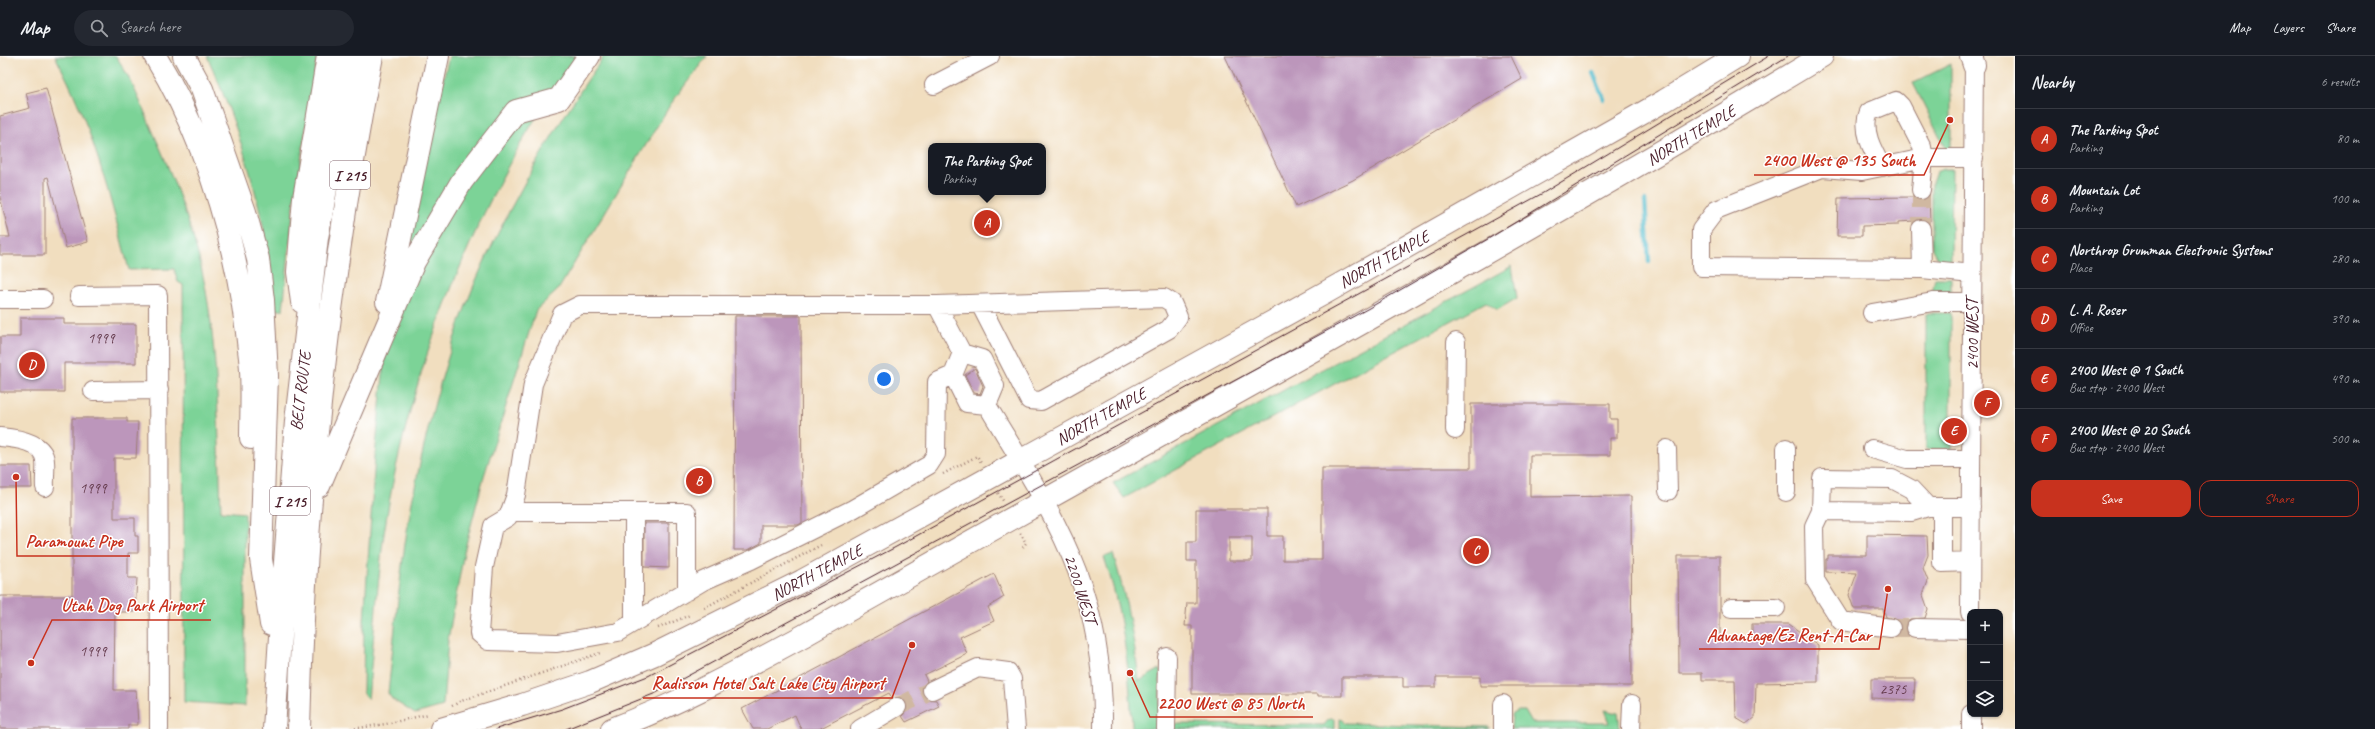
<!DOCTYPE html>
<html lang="en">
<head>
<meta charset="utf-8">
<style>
	:root { --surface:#171b24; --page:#242831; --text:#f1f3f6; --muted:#9ea1a6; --line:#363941; --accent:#c8321e }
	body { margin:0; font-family:Caveat,sans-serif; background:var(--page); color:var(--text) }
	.controls { position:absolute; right:12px; bottom:12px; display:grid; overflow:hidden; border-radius:8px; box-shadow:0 1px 3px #0004 }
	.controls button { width:36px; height:36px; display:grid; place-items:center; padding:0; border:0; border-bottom:1px solid var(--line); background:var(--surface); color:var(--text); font:20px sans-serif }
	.you { position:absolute; left:884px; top:323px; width:14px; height:14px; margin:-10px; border:3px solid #fff; border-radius:50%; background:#1a73e8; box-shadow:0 0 0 6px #1a73e833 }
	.badge { display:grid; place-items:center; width:26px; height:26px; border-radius:50%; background:var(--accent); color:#fff; font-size:13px; font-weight:700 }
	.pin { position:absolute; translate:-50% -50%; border:2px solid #fff; box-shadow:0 1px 4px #0006 }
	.popup { position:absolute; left:928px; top:87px; width:118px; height:52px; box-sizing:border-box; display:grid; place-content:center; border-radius:8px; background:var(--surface); filter:drop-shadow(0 1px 3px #0005); font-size:13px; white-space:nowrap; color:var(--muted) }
	.popup b { font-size:15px; color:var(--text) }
	.popup::after { content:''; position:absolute; left:50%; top:100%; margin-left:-8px; border:8px solid transparent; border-top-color:var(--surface) }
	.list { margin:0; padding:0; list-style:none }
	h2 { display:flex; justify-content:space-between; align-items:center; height:52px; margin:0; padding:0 16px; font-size:17px }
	h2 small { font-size:13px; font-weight:400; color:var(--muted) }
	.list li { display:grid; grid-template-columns:26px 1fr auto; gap:12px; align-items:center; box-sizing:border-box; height:60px; padding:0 16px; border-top:1px solid var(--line) }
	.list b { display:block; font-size:15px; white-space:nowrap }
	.list p { margin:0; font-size:13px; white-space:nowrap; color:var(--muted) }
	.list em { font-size:13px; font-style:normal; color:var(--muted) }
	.actions { display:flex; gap:8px; padding:12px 16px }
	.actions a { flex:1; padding:9px 0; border:1px solid var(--accent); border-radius:12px; text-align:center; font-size:14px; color:var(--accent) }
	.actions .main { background:var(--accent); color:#fff }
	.icon { flex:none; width:22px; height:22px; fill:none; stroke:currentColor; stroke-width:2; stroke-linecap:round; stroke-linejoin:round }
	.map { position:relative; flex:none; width:2015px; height:673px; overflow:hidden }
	header { display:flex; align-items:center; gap:24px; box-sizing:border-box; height:56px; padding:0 20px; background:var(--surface); border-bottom:1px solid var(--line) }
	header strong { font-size:19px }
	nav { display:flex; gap:22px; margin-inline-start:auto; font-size:14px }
	.search { width:280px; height:36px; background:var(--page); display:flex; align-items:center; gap:10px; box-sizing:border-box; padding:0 14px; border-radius:22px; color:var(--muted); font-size:15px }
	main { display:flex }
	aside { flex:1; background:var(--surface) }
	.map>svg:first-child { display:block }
	.green { fill:#7cd397; stroke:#637961 }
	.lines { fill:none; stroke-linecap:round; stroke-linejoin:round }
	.stream { stroke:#4eb9c9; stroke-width:4.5 }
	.building { fill:#bc96bb; fill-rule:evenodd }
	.minor-tunnel { stroke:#d0b8a1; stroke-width:18; stroke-dasharray:18 9; stroke-linecap:butt }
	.minor-casing { stroke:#9e7e75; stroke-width:20 }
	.major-casing { stroke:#9e7e75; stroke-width:24 }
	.highway-casing { stroke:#9e7e75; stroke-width:24 }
	.path { stroke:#9e7e75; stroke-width:2.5; stroke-dasharray:1 3; stroke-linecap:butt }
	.minor { stroke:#fff; stroke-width:18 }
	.major { stroke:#fff; stroke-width:22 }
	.highway { stroke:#fff; stroke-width:22 }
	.tram { stroke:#4a1f2b; stroke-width:1 }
	.labels { text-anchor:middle; stroke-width:3; stroke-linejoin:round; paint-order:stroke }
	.number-label { font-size:15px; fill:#663d4f }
	.shield { fill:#fff; stroke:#80626b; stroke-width:1 }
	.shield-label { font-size:16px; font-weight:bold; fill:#4a1f2b }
	.street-label { font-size:17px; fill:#4a1f2b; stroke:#fff }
	.leader { fill:none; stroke:#c8321e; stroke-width:1.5 }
	.callout-dot { fill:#c8321e; stroke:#fff; stroke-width:1.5 }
	.callout-label { font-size:18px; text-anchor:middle; font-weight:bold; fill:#c8321e; stroke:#fff; stroke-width:3; stroke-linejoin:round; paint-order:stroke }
</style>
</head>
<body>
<header>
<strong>Map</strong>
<div class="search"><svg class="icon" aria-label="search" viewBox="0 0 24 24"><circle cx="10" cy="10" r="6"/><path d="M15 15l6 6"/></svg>Search here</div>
<nav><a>Map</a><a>Layers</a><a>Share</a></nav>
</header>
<main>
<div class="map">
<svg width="2015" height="673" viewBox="0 0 2015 673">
	<rect width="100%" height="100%" fill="#fff"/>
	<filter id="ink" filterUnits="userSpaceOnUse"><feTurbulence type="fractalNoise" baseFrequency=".025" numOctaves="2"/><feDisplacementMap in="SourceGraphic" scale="8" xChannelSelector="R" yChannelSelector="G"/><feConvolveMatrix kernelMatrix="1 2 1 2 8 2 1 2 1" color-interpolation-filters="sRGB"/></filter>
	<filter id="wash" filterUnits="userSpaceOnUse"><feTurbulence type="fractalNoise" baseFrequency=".012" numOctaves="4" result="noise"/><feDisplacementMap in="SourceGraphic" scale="16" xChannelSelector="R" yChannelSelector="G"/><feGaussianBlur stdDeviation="0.9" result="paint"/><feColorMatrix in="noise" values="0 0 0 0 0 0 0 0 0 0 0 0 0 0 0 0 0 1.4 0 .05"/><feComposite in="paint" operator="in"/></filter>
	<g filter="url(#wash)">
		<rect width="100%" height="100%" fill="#f1debf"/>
		<path class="green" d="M55 0H116C132 24 142 50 153 76 169 111 183 148 194 184 219 267 218 369 221 455L245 457V650L184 646 183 229 178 226 174 213 129 214C110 140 92 68 55 0Z
			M207 0H317L293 156 283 254H274C270 170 242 77 207 0Z
			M449 0H577C478 136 403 326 382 493 376 543 373 593 368 644L363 636 364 565 375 400 386 287 411 154Z
			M604 0H707L670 49 558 234 536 254 484 420 464 496 448 584 443 650 415 658 392 643 388 637C396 567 401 495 416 426 431 354 454 271 485 204 519 132 559 65 604 0Z
			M1951 8V95L1946 93 1913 27Z
			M1952 113 1951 205 1937 202 1932 193V127L1936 116 1943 113Z
			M1512 210 1517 242 1497 254 1486 246 1124 442 1113 427Z
			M1935 222H1951V237H1932Z
			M1929 257H1951V393H1926V258Z
			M1113 498C1126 540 1134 581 1139 625L1160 613V673H1133L1132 670C1129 610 1123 558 1104 501Z
			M1605 654 1618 657 1620 673H1511L1512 659 1518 655H1525L1532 667H1610Z
			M1340 662 1345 667 1489 671V673H1340Z
			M1329 663H1334V673H1171V668L1324 669Z"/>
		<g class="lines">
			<path class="stream" d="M1593 17 1604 43
				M1645 145 1649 206"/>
		</g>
		<g id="blocks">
			<path class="building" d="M1225 0H1511L1522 23 1353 124 1296 151Z
				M46 32 88 186 66 192 48 121 45 122V199H0V181H10L0 141V60L30 52 26 37Z
				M1929 140 1930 165 1920 163 1914 165 1898 166V169L1862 170V180H1837L1838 142 1913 141 1920 144Z
				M735 260H801L802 467 798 469H761V487L748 494H734Z
				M20 262H64V268H136V307H64V336H0V281H20Z
				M975 312 983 330 980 338 974 337 965 319Z
				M1471 348H1610V363H1617V382H1610V399H1530V441L1631 440 1632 630H1480V621H1436V631H1403V621H1342V640H1318V638H1192V570H1185L1187 547H1196V505H1187V486H1196V453H1267V480H1283V504H1322V412H1471ZM1229 481H1252V505H1229Z
				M72 362H127V366H138L136 402H114V462H135V480H138V497H128V522H137L135 556H115L114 634H136L138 669H128V673H0V540H72Z
				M0 410H31L32 432H0Z
				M644 467H669V512L644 511Z
				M1867 479 1927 480 1928 499 1923 512 1928 525 1923 539 1928 553 1925 562 1910 563 1906 566V577H1900L1901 568 1897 564 1886 561 1883 553H1854L1849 539 1857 517 1826 516V503H1828V499H1867Z
				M1678 500H1720V584H1752V568H1789L1818 589V626L1756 627 1755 661 1746 668 1736 662 1735 624H1702V617H1679Z
				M994 518 1004 541 988 551 994 565 960 581 967 598 924 619 927 625 922 633V638L926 643 936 644 939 650 906 666 902 660 906 656V646L902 642H892L889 637 819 673H801L795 659 767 673H753L742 653Z
				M1871 623H1915L1914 644 1871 642Z"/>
		</g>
	</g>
	<g filter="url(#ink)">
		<use href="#blocks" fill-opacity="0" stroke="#9e7e75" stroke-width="1"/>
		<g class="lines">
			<path class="minor-tunnel" d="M1921 134V173
				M1891 572H1915
				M897 651 932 634"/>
			<g class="minor-casing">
				<path id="minor" d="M934 29 990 0
					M1882 111C1873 95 1861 74 1869 56L1896 45 1901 50 1922 91 1924 102 1862 115 1822 112 1716 154 1701 174V211L1922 213
					M1921 134 1924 102H1974
					M1921 173 1922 213 1972 218
					M79 240 158 239 159 673
					M0 243H43
					M937 249 1164 242 1172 247 1178 261 1169 273 1041 345 1029 344 980 248
					M1872 257 1933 246H1972
					M962 297 982 303 995 330 987 349 967 347 953 319Z
					M953 319 937 326 936 398 929 409 853 453 751 504 703 525 618 576 557 587 488 585 479 577 484 511 493 470 508 461 516 439 533 328 562 258 580 249H937L962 297
					M93 335 159 334
					M987 349C1019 403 1055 457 1077 515 1096 566 1104 619 1103 673
					M1455 374 1456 286
					M0 381C13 382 39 385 44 400 47 408 44 422 45 431
					M1786 392V436
					M1667 393 1668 435
					M1872 393 1907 403H1971
					M1928 451 1911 433 1892 423 1822 422 1821 455 1912 456 1928 451H1971
					M1942 451V507L1970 506
					M1821 455 1814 470 1815 524 1841 565 1891 572
					M510 456H687V535
					M634 456V566
					M1731 552H1776
					M1970 556 1974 0
					M1915 572 1970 573
					M932 634 978 612 1008 616 1012 623 1016 673
					M1971 658V673
					M860 673 897 651
					M1166 673 1167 601
					M1503 673V648
					M1631 673 1632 648"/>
			</g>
			<g class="major-casing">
				<path id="major" d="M1971 0 1974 9
					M441 673 522 649 590 626 655 598 802 525 1323 238 1664 45 1738 0
					M612 673C679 648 740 614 803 580 1143 387 1488 202 1822 0"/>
			</g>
			<g class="highway-casing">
				<path id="highway" d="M155 0C211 92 239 196 250 302 253 328 251 356 251 382
					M184 0 202 33 245 156 258 203 263 244 267 320 261 503 271 568
					M302 246 298 216 304 142 328 0
					M387 246 438 0
					M319 430 414 206 462 125 516 55 559 43 589 0
					M274 673 284 519 296 365 317 182 350 0
					M299 673C304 447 329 222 372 0"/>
			</g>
			<path class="path" d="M943 418 977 400 981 406
				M998 437 1004 446
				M1020 477 1026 487 1023 491
				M704 552 821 489
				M658 572 690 559
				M452 650 461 645 600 597
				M351 673 386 668 429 658"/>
			<use href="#minor" class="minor"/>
			<use href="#major" class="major"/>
			<use href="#highway" class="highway"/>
			<path class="tram" d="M496 673 562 653 648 620 896 491 1543 137 1769 0
				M566 673 656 637 1369 252 1488 183 1788 0"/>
		</g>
	</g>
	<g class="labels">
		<g class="number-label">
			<text x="101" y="287">1999</text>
			<text x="93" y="437">1999</text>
			<text x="93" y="600">1999</text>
			<text x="1893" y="638">2375</text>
		</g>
		<g class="shield">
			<rect x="330" y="105" width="40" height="28" rx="3"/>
			<rect x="270" y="431" width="40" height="28" rx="3"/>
		</g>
		<g class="shield-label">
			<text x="350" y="125">I 215</text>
			<text x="290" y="451">I 215</text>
		</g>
		<g class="street-label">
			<text transform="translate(1691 79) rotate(-31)" y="6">NORTH TEMPLE</text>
			<text transform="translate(1384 203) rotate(-29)" y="6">NORTH TEMPLE</text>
			<text transform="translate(1972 278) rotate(-90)" y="6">2400 WEST</text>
			<text transform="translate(300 335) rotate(-83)" y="6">BELT ROUTE</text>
			<text transform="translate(1101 360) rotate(-29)" y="6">NORTH TEMPLE</text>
			<text transform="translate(817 516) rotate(-28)" y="6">NORTH TEMPLE</text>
			<text transform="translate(1081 533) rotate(72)" y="6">2200 WEST</text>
		</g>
	</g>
	<path class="leader" d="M1950 64L1924 119H1754M16 421L17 500H130M31 607L52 564H211M1888 533L1879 593H1699M912 589L892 642H643M1130 617L1150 661H1313"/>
	<g class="callout-dot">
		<circle cx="1950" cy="64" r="4"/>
		<circle cx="16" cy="421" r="4"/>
		<circle cx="31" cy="607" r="4"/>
		<circle cx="1888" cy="533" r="4"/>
		<circle cx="912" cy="589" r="4"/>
		<circle cx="1130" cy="617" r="4"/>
	</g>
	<g class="callout-label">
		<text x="1839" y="110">2400 West @ 135 South</text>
		<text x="74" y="491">Paramount Pipe</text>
		<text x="132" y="555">Utah Dog Park Airport</text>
		<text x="1789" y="585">Advantage/Ez Rent-A-Car</text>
		<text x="768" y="633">Radisson Hotel Salt Lake City Airport</text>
		<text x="1231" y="653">2200 West @ 85 North</text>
	</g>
</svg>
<div class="controls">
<button>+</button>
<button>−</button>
<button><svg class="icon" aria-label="layers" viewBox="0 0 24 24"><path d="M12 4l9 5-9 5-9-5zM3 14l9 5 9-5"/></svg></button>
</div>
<div class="you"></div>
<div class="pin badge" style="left:987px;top:167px">A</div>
<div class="popup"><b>The Parking Spot</b>Parking</div>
<div class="pin badge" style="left:699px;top:425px">B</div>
<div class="pin badge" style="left:1476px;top:495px">C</div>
<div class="pin badge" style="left:32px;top:309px">D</div>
<div class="pin badge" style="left:1954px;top:375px">E</div>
<div class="pin badge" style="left:1987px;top:347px">F</div>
</div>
<aside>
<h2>Nearby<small>6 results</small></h2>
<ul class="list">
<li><span class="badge">A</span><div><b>The Parking Spot</b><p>Parking</p></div><em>80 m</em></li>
<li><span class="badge">B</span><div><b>Mountain Lot</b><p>Parking</p></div><em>100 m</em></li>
<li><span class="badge">C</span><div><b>Northrop Grumman Electronic Systems</b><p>Place</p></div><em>280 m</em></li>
<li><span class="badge">D</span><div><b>L. A. Roser</b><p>Office</p></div><em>390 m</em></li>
<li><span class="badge">E</span><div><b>2400 West @ 1 South</b><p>Bus stop · 2400 West</p></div><em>490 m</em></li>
<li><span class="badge">F</span><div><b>2400 West @ 20 South</b><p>Bus stop · 2400 West</p></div><em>500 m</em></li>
</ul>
<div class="actions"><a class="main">Save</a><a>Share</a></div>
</aside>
</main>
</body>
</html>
